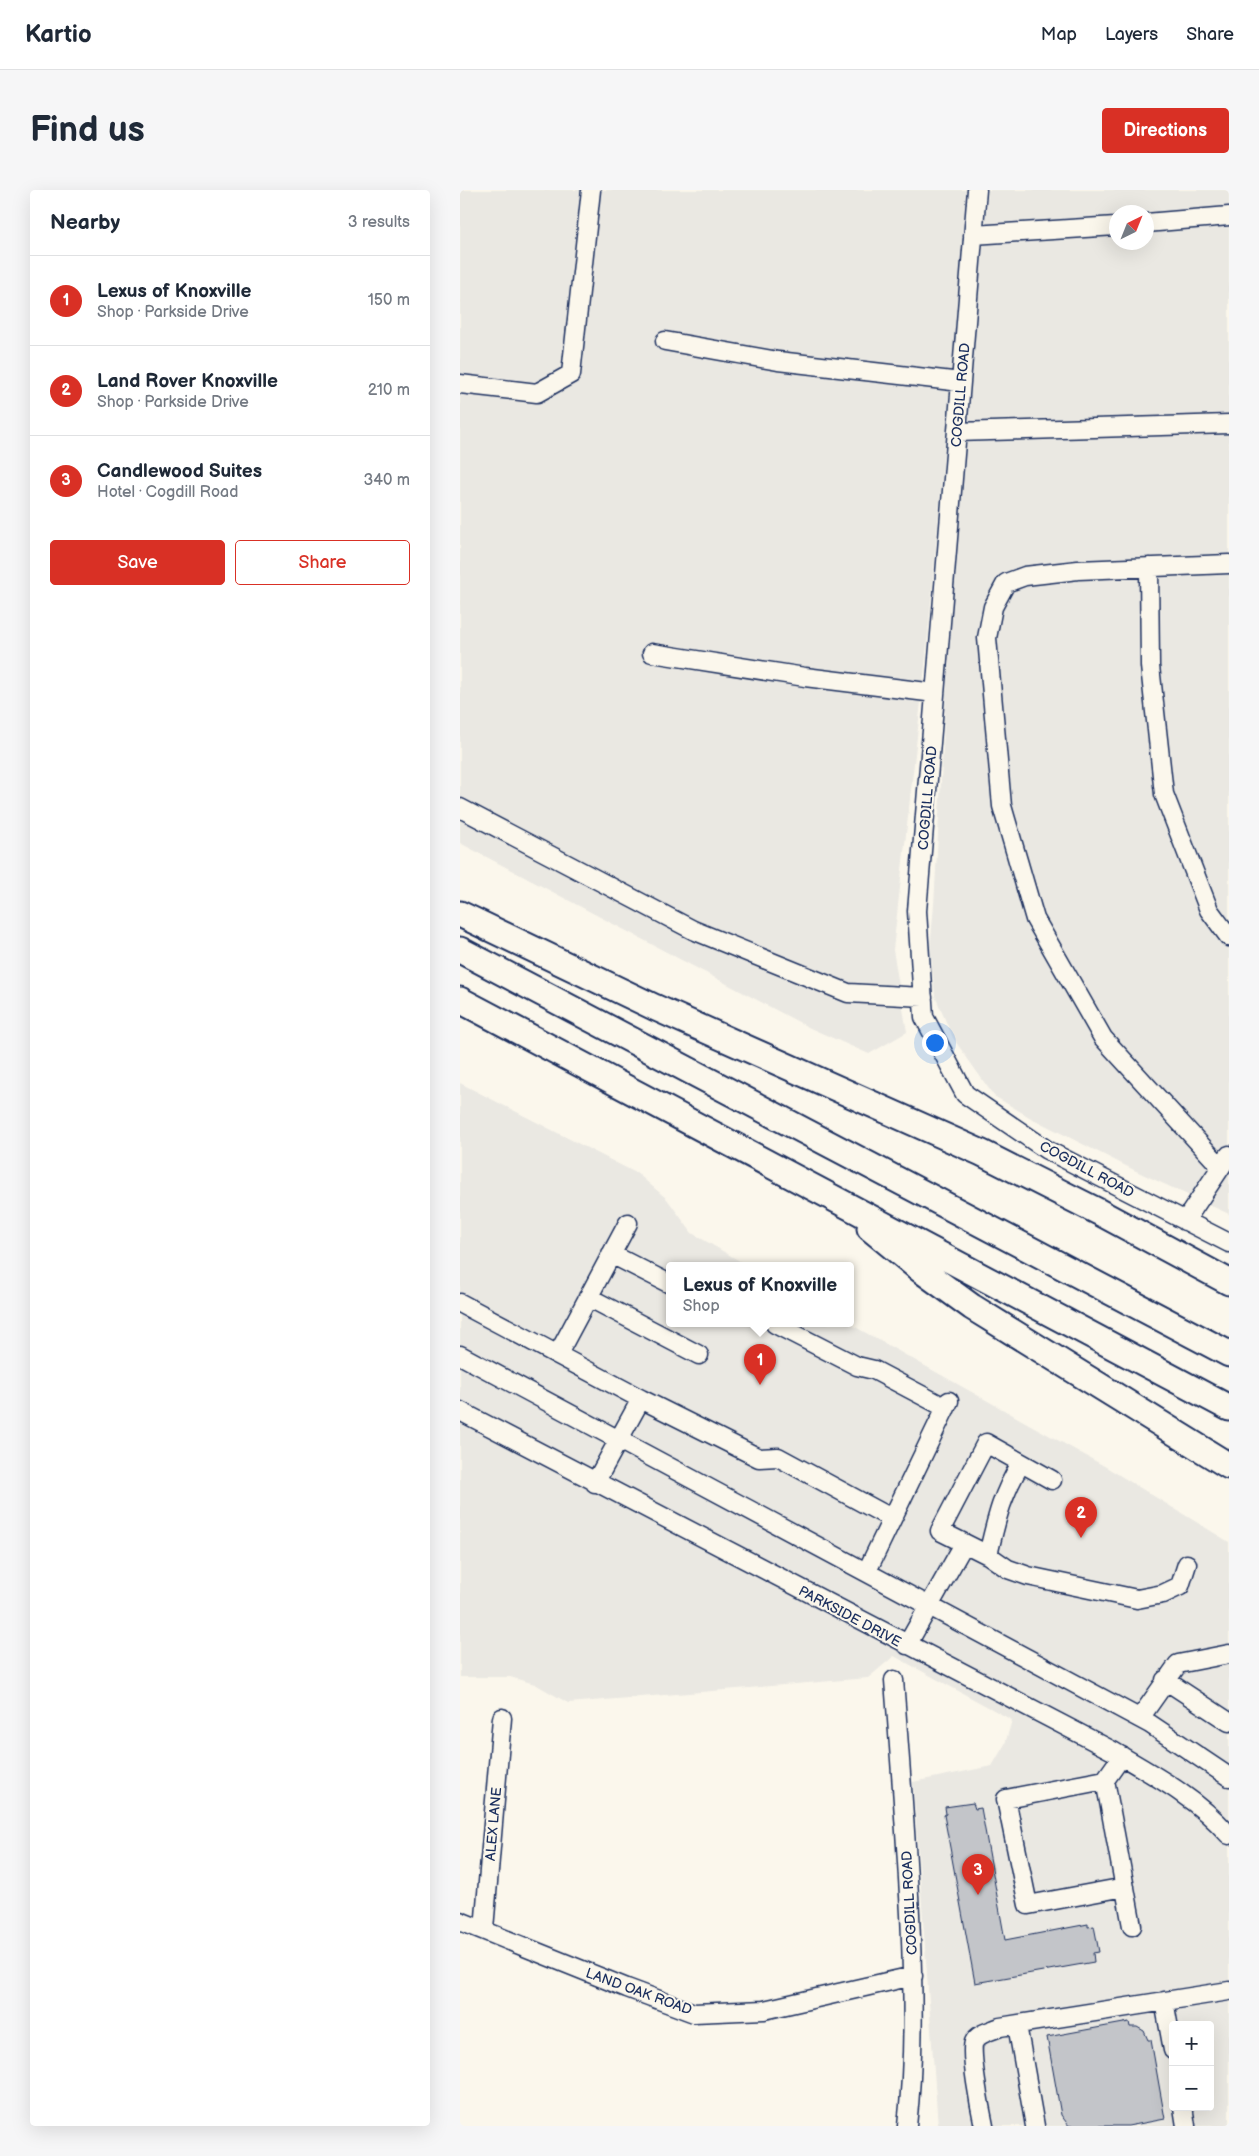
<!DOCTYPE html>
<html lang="en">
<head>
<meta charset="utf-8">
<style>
	:root { --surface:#fff; --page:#f6f6f7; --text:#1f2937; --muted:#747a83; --line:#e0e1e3; --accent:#d93025 }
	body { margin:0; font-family:"Balsamiq Sans",sans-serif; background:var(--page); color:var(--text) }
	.controls { position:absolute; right:15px; bottom:15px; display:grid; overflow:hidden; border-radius:5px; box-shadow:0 5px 20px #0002 }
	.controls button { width:45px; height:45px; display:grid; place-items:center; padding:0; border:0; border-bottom:1px solid var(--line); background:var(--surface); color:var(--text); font:25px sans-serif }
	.compass { position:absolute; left:649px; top:15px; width:45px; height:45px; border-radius:50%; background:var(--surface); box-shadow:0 5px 20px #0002; rotate:43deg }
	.you { position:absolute; left:474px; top:852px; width:18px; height:18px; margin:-12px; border:4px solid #fff; border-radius:50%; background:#1a73e8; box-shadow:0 0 0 8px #1a73e833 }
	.badge { display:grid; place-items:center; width:32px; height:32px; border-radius:50%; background:var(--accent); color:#fff; font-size:16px; font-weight:700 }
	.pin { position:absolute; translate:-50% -41px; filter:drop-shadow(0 1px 2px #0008) }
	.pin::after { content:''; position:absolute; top:26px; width:18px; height:15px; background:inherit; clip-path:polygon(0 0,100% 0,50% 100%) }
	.popup { position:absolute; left:206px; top:1072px; width:188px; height:65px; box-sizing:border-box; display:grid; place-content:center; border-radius:5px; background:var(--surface); filter:drop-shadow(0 1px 4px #0005); font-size:16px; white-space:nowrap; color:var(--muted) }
	.popup b { font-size:19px; color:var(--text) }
	.popup::after { content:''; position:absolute; left:50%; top:100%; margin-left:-10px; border:10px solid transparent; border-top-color:var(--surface) }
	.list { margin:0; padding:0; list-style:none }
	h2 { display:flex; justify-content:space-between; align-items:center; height:65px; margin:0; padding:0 20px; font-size:21px }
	h2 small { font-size:16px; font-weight:400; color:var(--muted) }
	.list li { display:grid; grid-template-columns:32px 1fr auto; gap:15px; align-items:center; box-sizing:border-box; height:90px; padding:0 20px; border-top:1px solid var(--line) }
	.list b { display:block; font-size:19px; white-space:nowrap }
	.list p { margin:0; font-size:16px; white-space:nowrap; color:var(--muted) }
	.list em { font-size:16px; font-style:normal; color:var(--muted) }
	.actions { display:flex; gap:10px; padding:15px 20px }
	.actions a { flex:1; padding:11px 0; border:1px solid var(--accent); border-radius:5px; text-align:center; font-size:18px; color:var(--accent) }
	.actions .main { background:var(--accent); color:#fff }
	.map { position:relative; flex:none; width:769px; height:1936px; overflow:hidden; border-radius:5px }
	header { display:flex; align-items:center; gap:30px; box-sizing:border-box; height:70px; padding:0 25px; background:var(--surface); border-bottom:1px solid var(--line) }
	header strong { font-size:24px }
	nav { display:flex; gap:28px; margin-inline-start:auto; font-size:18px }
	.intro { display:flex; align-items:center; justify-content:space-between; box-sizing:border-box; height:120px; padding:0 30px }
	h1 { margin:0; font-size:35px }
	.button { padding:12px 22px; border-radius:5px; background:var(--accent); color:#fff; font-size:18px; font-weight:700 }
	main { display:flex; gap:30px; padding:0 30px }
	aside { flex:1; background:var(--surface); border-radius:5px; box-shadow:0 5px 20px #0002 }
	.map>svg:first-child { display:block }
	.built { fill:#eae8e2; fill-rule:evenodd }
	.building { fill:#c3c5c9; stroke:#1b2f5e }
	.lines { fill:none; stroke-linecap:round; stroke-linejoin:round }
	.minor-casing { stroke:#1b2f5e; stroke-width:21 }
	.highway-casing { stroke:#1b2f5e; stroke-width:29 }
	.minor { stroke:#fbf7ec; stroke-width:18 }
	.highway { stroke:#fbf7ec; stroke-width:25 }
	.labels { text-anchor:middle; stroke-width:4; stroke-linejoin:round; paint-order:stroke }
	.street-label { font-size:14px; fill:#1b2f5e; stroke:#fbf7ec }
</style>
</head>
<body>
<header>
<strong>Kartio</strong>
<nav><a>Map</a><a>Layers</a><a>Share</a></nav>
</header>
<div class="intro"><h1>Find us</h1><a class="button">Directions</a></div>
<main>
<aside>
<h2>Nearby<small>3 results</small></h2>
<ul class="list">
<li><span class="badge">1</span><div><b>Lexus of Knoxville</b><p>Shop · Parkside Drive</p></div><em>150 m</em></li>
<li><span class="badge">2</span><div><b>Land Rover Knoxville</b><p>Shop · Parkside Drive</p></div><em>210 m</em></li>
<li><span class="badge">3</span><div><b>Candlewood Suites</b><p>Hotel · Cogdill Road</p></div><em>340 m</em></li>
</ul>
<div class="actions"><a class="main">Save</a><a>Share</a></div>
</aside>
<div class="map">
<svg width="769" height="1936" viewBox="0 0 769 1936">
	<rect width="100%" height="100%" fill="#fbf7ec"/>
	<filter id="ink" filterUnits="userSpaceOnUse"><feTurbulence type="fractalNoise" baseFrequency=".02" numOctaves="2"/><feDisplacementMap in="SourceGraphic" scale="10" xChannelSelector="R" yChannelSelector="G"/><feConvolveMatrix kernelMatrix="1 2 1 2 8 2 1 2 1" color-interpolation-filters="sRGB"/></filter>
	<g filter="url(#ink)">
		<path class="built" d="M0 0H508L466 467 433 760 447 842 409 864 350 838 0 653Z
			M528 0H769V1024L678 982 571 928 534 906 493 848 475 806 470 759 474 715 493 378ZM656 22H686V52H656Z
			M0 893 178 984 207 1009 232 1043 288 1076H210V1134H390L646 1277 769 1352V1936H478L453 1592 532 1576 545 1554 552 1530 434 1466 408 1488 108 1513 75 1494 50 1487H0ZM713 1835H750V1917H713Z"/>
		<path class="building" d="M513 1613 515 1619 521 1618 545 1750 628 1734V1737L634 1736 639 1762 633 1763 634 1772 515 1793 484 1625 486 1624 485 1617Z
			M669 1832 670 1837H677L684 1841 688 1850H691L705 1929 668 1936H609L601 1925 587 1847Z"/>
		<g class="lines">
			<g class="minor-casing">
				<path id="minor" d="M517 0 457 721 464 827 505 904 587 960 769 1053
					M686 33 769 26
					M513 45 656 36
					M205 151 318 171 501 192
					M0 194 77 203 111 184 131 0
					M497 242 769 234
					M689 377 690 476 704 604 749 720 769 747
					M192 463 345 487 475 503
					M0 618 233 740 388 803 463 807
					M761 977 643 848 575 729 542 616 527 448 533 417 546 393 565 386 618 380 769 374
					M725 1031 769 965
					M151 1064 210 1094
					M128 1107 239 1165
					M0 1113 181 1209 135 1293
					M315 1134 397 1176 414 1180 486 1218
					M98 1164 168 1033
					M0 1165 690 1534 769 1587
					M181 1209 299 1268 318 1267 431 1328
					M0 1221 651 1560C692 1584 737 1608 769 1645
					M592 1290 526 1253 480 1341 528 1365 548 1379 568 1386 677 1409 703 1404 720 1396 727 1374
					M528 1365C537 1327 541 1307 561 1273
					M407 1381 489 1211
					M447 1455 504 1354
					M434 1490C440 1568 446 1646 450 1724 453 1795 455 1865 447 1936
					M705 1490 769 1532
					M680 1528 718 1474 769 1464
					M662 1566 645 1590 672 1736
					M645 1590 546 1609 568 1715 665 1697
					M0 1731 167 1798 234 1823 304 1820 453 1786
					M24 1739 42 1528
					M704 1811 713 1860
					M557 1835 575 1936
					M723 1917 726 1936
					M524 1936C521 1922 509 1861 514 1852 518 1843 532 1841 540 1837L769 1801"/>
			</g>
			<g class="highway-casing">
				<path id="highway" d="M0 724 194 817 522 963 639 1022 769 1092
					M0 760 769 1164
					M0 810 769 1218
					M410 1038 461 1080 512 1117 769 1276"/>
			</g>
			<use href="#minor" class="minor"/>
			<use href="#highway" class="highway"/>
		</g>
	</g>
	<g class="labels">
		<g class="street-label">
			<text transform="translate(500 205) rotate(-85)" y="5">COGDILL ROAD</text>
			<text transform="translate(467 608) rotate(-85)" y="5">COGDILL ROAD</text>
			<text transform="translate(627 979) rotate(28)" y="5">COGDILL ROAD</text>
			<text transform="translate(390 1426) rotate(28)" y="5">PARKSIDE DRIVE</text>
			<text transform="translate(33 1634) rotate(-85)" y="5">ALEX LANE</text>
			<text transform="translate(449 1713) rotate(-93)" y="5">COGDILL ROAD</text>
			<text transform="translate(179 1801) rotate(20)" y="5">LAND OAK ROAD</text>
		</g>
	</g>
</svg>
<div class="controls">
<button>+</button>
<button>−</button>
</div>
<svg class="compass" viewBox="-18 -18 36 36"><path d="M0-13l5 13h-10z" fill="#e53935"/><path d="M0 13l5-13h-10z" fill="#747a83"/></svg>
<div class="you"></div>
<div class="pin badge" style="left:300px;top:1195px">1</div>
<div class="popup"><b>Lexus of Knoxville</b>Shop</div>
<div class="pin badge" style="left:621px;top:1348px">2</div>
<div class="pin badge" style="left:518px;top:1705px">3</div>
</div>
</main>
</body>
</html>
